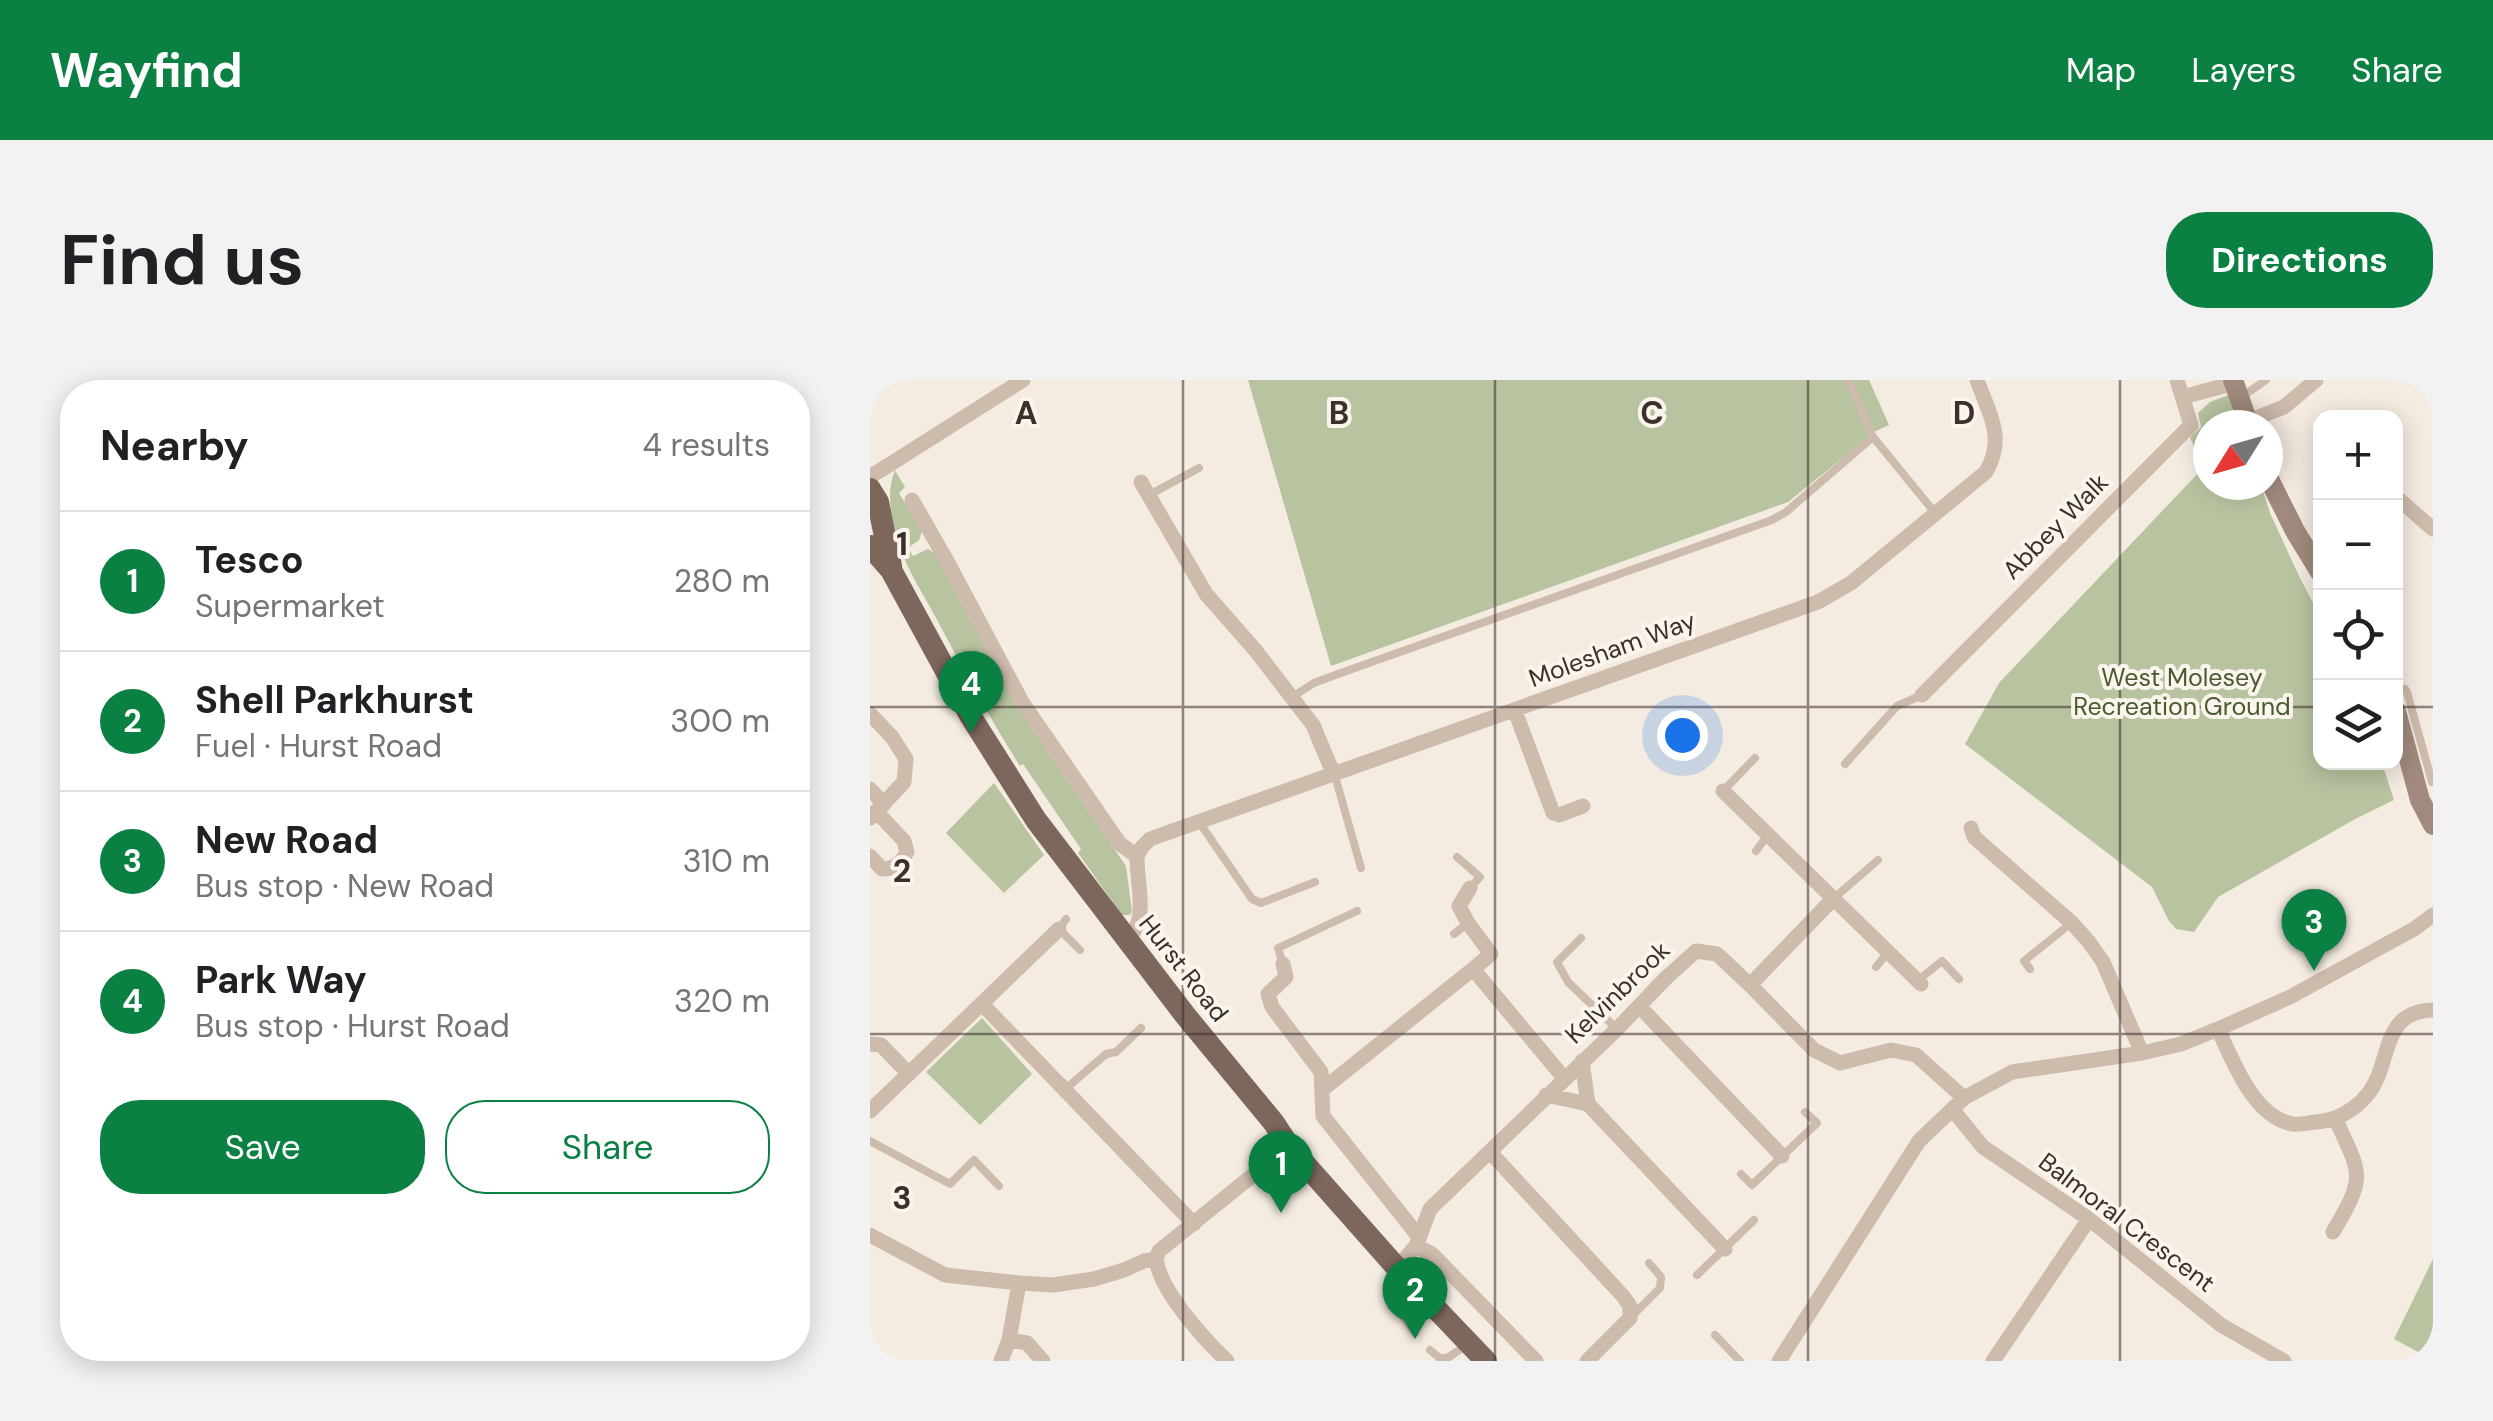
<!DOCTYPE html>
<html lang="en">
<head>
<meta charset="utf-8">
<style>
	:root { --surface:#fff; --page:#f2f2f2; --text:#202124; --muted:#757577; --line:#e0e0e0; --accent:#0b8043 }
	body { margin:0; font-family:"DM Sans",sans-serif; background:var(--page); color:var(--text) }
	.controls { position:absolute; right:30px; top:30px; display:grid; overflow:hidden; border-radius:20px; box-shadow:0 5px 25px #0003 }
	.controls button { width:90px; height:90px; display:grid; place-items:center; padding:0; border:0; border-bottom:2px solid var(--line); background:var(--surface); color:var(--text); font:50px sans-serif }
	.compass { position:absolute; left:1323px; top:30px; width:90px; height:90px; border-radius:50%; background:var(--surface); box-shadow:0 5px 25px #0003; rotate:233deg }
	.you { position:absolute; left:812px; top:355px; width:35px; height:35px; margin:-25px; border:8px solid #fff; border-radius:50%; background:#1a73e8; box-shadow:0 0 0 15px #1a73e833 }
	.badge { display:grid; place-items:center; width:65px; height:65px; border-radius:50%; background:var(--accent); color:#fff; font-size:32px; font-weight:700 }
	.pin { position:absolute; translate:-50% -82px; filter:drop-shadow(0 2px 5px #0008) }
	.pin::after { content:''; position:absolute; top:52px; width:35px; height:30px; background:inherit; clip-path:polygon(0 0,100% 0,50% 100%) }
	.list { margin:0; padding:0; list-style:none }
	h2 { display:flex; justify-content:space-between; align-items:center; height:130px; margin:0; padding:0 40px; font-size:42px }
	h2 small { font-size:32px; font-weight:400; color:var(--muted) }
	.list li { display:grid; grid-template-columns:65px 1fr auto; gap:30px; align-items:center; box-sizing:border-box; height:140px; padding:0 40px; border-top:2px solid var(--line) }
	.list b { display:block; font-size:38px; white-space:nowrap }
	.list p { margin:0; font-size:32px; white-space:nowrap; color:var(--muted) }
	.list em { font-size:32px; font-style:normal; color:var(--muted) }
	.actions { display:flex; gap:20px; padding:30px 40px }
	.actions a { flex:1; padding:22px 0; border:2px solid var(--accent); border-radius:40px; text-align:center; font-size:35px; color:var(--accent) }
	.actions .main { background:var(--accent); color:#fff }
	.icon { flex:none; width:55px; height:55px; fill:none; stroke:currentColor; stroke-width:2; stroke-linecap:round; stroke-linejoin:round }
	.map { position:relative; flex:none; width:1563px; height:981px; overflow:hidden; border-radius:40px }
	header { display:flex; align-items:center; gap:60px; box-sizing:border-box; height:140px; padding:0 50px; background:var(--accent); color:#fff }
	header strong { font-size:48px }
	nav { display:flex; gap:55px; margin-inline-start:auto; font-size:35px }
	.intro { display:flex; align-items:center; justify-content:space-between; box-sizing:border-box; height:240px; padding:0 60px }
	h1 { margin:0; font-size:70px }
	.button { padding:25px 45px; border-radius:40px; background:var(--accent); color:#fff; font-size:35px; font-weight:700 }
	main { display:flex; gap:60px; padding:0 60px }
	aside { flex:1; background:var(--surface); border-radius:40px; box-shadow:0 5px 25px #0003 }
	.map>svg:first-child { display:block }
	.green { fill:#b8c4a0 }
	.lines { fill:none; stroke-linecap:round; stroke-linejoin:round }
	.service { stroke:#cdbbac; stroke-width:8 }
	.minor { stroke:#cdbbac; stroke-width:15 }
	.secondary { stroke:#a18a7d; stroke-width:20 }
	.primary { stroke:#7d675c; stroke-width:22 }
	.grid { fill:none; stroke:#3b302b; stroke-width:2.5; stroke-opacity:0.55 }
	.labels { text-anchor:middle; stroke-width:8; stroke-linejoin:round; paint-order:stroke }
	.street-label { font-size:25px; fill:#3b302b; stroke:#fbf5ee }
	.park-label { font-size:25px; fill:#4a5a2e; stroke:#fbf5ee }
	.grid-label { font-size:32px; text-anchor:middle; font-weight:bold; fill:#3b302b; stroke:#fbf5ee; stroke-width:8; stroke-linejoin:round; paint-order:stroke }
</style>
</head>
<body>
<header>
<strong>Wayfind</strong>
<nav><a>Map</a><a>Layers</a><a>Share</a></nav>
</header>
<div class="intro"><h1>Find us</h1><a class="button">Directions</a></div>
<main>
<aside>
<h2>Nearby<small>4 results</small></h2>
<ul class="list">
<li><span class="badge">1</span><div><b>Tesco</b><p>Supermarket</p></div><em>280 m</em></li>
<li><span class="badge">2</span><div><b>Shell Parkhurst</b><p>Fuel · Hurst Road</p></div><em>300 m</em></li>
<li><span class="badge">3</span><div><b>New Road</b><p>Bus stop · New Road</p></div><em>310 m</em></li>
<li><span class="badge">4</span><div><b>Park Way</b><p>Bus stop · Hurst Road</p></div><em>320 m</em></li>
</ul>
<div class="actions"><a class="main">Save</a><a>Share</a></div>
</aside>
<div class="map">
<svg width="1563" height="981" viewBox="0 0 1563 981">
	<rect width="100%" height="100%" fill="#f4ebe1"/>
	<path class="green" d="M378 0H999L1019 45 1006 51 918 122 461 286Z
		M1359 15 1370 45H1338V105H1391L1400 133 1429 196 1450 236V382L1512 383 1524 420 1487 438 1348 517 1324 552 1306 549 1299 541 1282 507 1095 364 1129 303 1333 88 1320 57 1331 47 1328 33 1340 22Z
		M25 90 35 107 29 113 52 151 49 160 38 168 43 176 58 169 66 174 154 337 256 486 262 531 260 535H252L208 473 211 469 153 384 150 386C119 337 92 287 65 236 50 209 32 181 25 151 20 131 17 110 25 90Z
		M124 403 174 475 134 513 76 453Z
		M112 638 162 694 110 745 56 692Z
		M1563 879V980L1524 959Z"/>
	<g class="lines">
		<path class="service" d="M978 0 1003 57
			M1373 16 1396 0
			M279 115 329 88
			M1526 285 1527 290 1526 293
			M1526 308 1535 309 1537 312 1562 402
			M422 317 444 303 468 294 902 140 916 132 1003 57 1066 134
			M975 384 1027 326 1052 315
			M465 396 491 488
			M853 411 885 378
			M329 442 382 519 391 523 445 502
			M886 471 897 456
			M587 477 610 497 600 508
			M963 519 1008 480
			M196 539 189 549 210 570
			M584 554 598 543
			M711 558 687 582 698 602 747 649
			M413 584 408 568 487 531
			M1006 587 1019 571
			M1160 589 1154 581 1201 543
			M1047 601 1072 581 1089 599
			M193 711 236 674 246 672 271 648
			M0 761 80 804 104 780 129 806
			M871 794 882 805 947 743 935 732
			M827 895 884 840
			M539 904 531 933 545 953
			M760 938 790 908 791 897 779 883
			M845 955 870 981
			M560 970 571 979 579 977 595 966"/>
		<path class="minor" d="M1313 17 1364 3
			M1378 41 1414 27 1446 0
			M0 97 153 0
			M271 102 336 214 386 271 443 345 464 395
			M1526 117 1563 149
			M42 120 77 181 152 322 250 464 267 476
			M1052 315 1321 45 1307 0
			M645 331 683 433 689 435 713 426
			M0 334 22 357 36 379 34 402 0 438
			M0 409 14 424
			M853 411 1051 604
			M1101 448 1104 457 1202 543 1219 562 1233 582 1272 673
			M0 476 12 489C25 489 31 483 37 472L34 461 6 431
			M267 476 272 467 280 459 948 222 981 203 1116 92C1136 58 1119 33 1107 0
			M600 508 589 526 598 543 621 574 603 589
			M257 559C280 541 266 502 267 476
			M413 584 416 597 398 614 402 627 451 692 453 736 549 857
			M880 605 963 519
			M112 624 324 844
			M769 626 912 776
			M1348 649C1363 681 1383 736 1422 744 1428 745 1438 743 1445 742 1466 741 1485 730 1498 714 1523 682 1509 632 1563 630
			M0 664 11 665 39 694
			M712 681 718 724
			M452 710 603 589 694 698
			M676 715 718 724 855 869
			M1082 729 1113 767 1219 839 1351 945 1414 981
			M0 731 189 549
			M620 772 753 916 760 926V938L717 981
			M1463 852C1496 796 1492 796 1465 738
			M0 855 75 895 149 903 183 905 224 899 254 890 274 881 286 879 289 871 419 766
			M546 866 562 874 666 981
			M286 879C290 911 334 959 357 981
			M527 888 546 866 560 829 747 649 796 598 826 571 847 574 880 605 944 670 970 683 1021 670 1046 675 1094 718
			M139 960 157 963 173 981
			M131 981 139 960 149 903
			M909 981 1049 761 1094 718 1142 692 1272 673 1311 664 1348 649 1420 617 1544 549 1563 535
			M1123 981 1219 839"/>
		<path class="secondary" d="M1363 0 1379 45
			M1398 97 1425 151 1450 192
			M1526 331 1550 420 1563 445"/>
		<path class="primary" d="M0 109 8 122 21 186
			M0 166 21 190 101 337 166 440 315 635 404 743 419 766 527 888 616 981"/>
	</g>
	<path class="grid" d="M313 0V981M625 0V981M938 0V981M1250 0V981M0 327H1450M1526 327H1563M0 654H1563"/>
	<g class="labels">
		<g class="street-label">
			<text transform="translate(1185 146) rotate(-45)" y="9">Abbey Walk</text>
			<text transform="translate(742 269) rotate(-20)" y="9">Molesham Way</text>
			<text transform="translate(314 588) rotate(52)" y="9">Hurst Road</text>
			<text transform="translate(747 612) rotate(-44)" y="9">Kelvinbrook</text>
			<text transform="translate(1257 842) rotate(37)" y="9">Balmoral Crescent</text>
		</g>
		<g class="park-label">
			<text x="1312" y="306">West Molesey<tspan x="1312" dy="29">Recreation Ground</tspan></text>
		</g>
	</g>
	<g class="grid-label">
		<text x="156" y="44">A</text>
		<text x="469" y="44">B</text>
		<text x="782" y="44">C</text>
		<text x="1094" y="44">D</text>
		<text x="32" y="175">1</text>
		<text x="32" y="502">2</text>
		<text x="32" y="829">3</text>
	</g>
</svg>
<div class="controls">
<button>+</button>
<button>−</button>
<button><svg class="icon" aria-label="locate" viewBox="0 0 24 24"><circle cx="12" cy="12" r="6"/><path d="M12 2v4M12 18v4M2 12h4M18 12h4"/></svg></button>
<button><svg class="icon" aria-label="layers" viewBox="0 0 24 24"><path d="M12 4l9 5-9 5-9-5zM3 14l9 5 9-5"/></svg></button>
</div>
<svg class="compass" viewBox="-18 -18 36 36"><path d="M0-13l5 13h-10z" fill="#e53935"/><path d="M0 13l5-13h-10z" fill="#757577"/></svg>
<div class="you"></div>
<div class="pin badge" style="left:411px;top:833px">1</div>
<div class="pin badge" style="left:545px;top:959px">2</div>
<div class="pin badge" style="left:1444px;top:591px">3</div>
<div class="pin badge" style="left:101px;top:353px">4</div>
</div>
</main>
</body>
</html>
